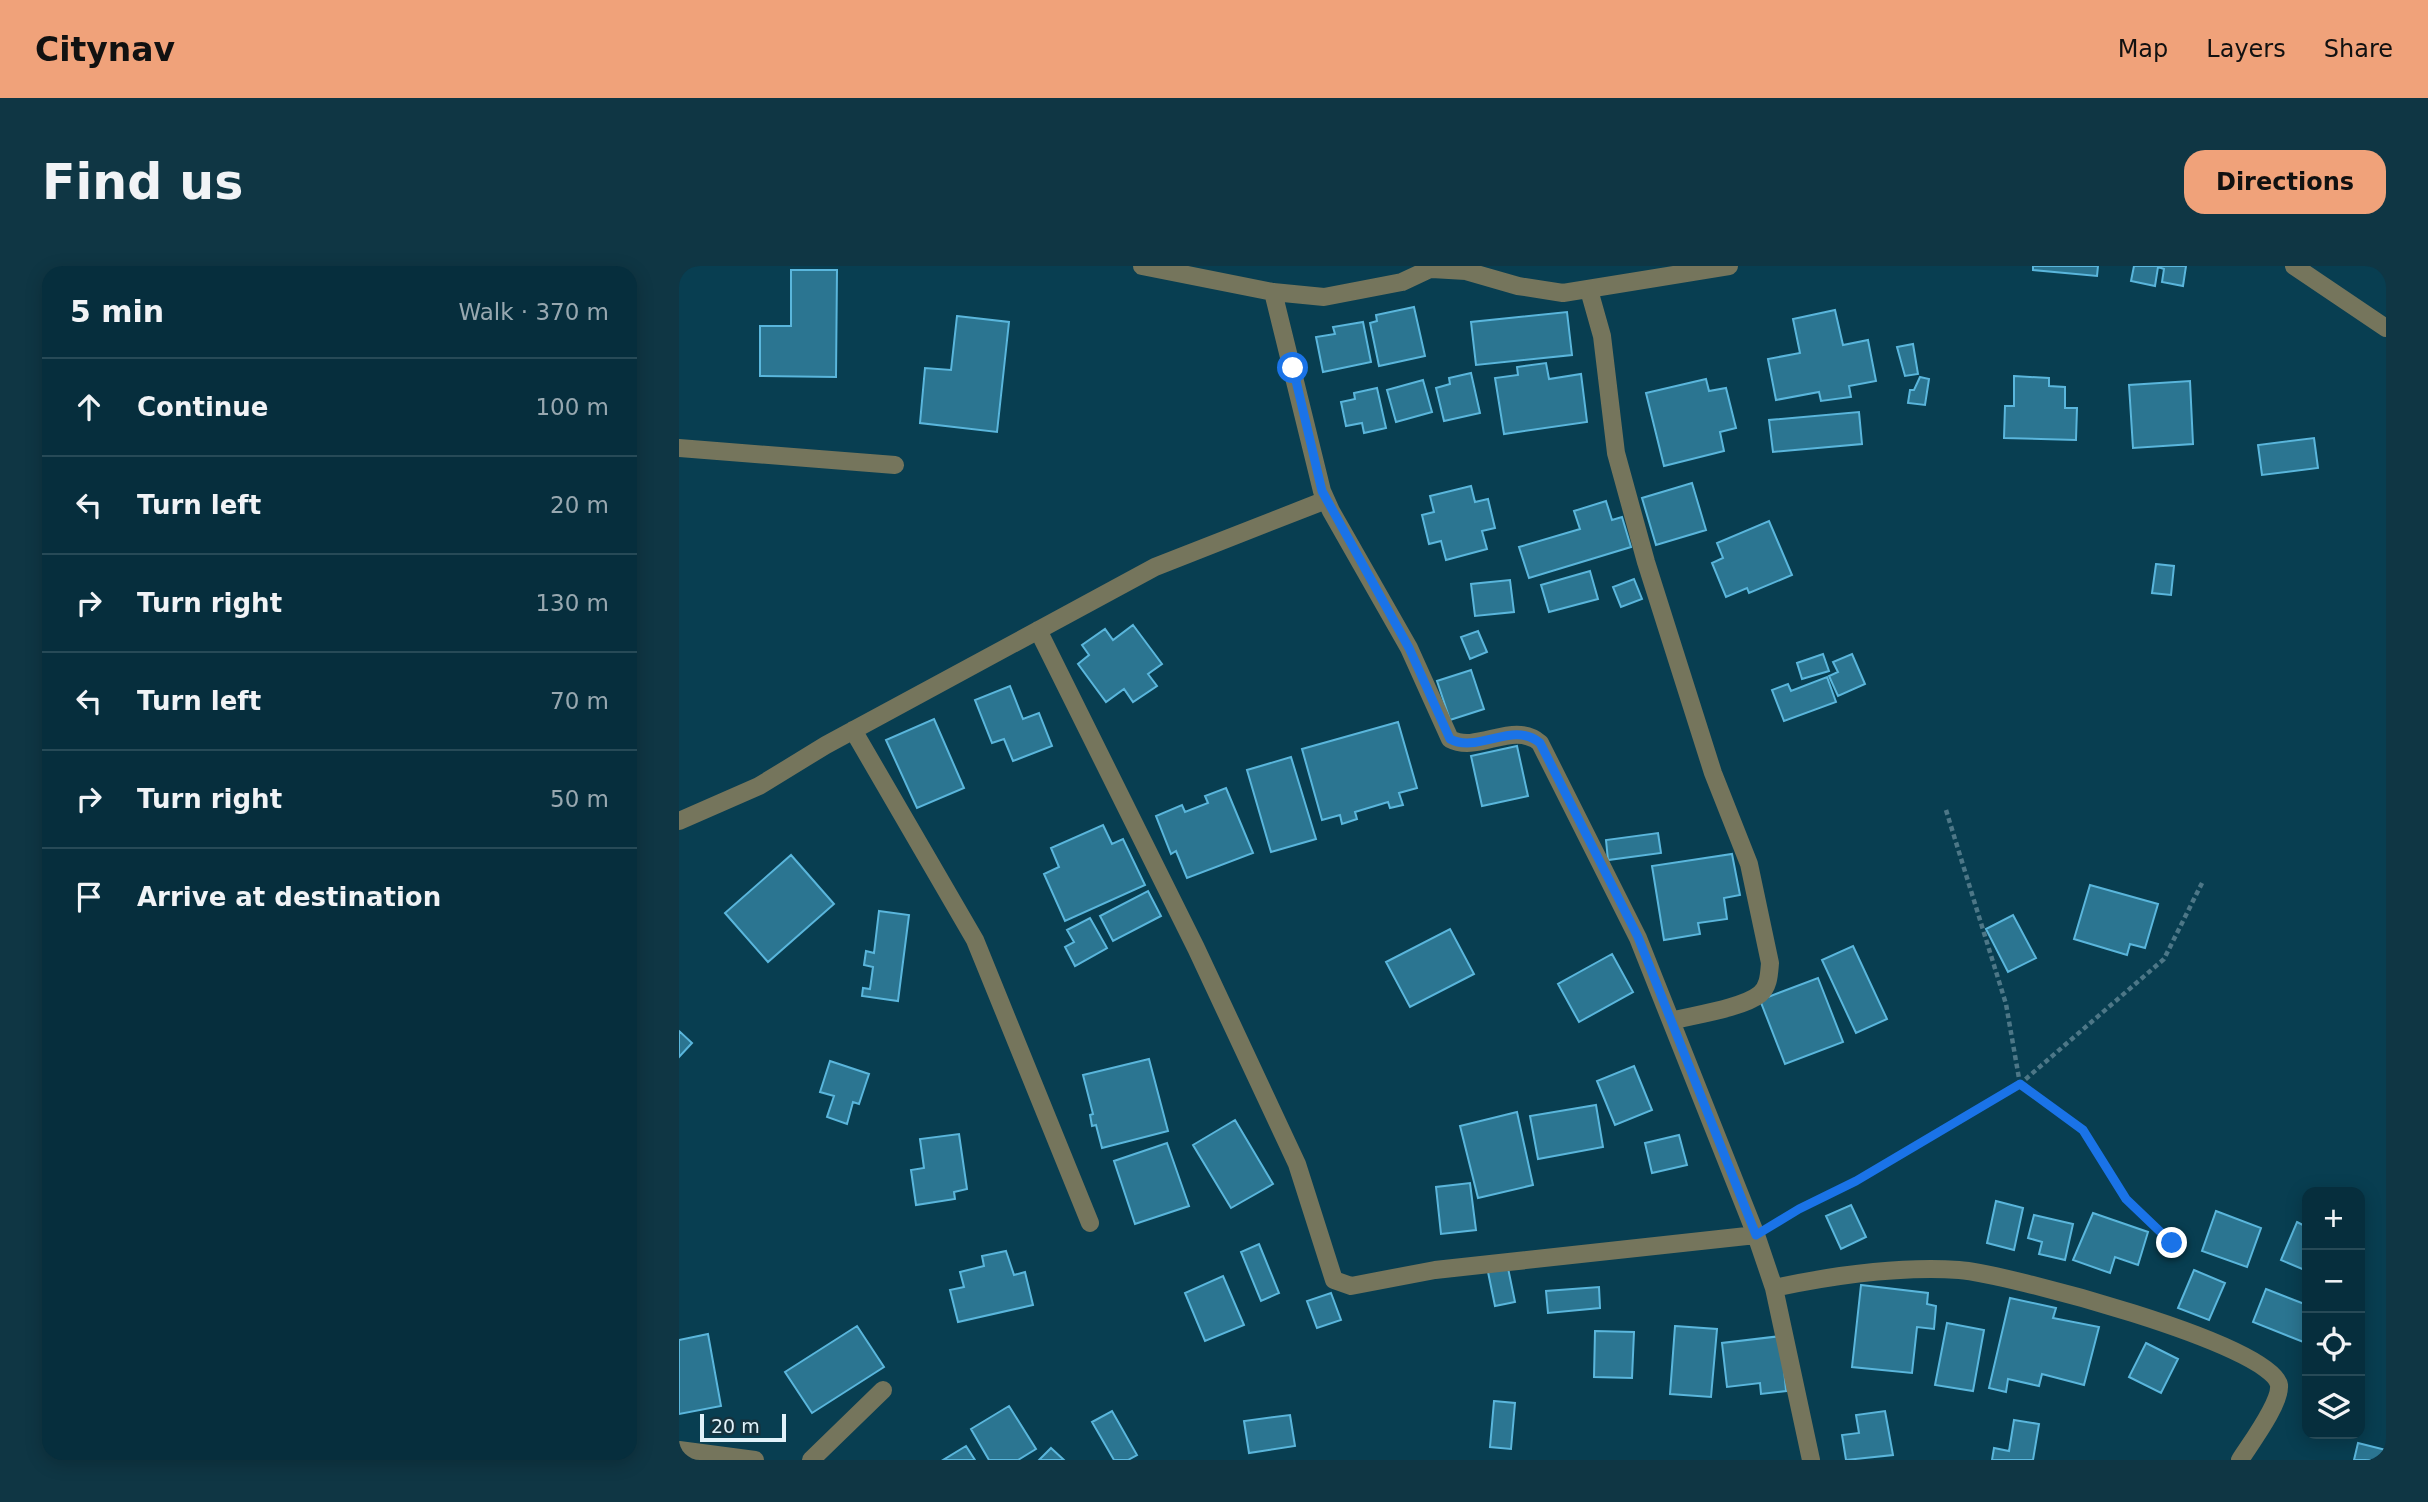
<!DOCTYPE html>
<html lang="en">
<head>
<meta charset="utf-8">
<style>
	:root { --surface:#062e3d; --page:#0f3644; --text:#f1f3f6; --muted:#98a8b0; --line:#274a57; --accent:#f0a27a }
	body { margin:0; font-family:"DejaVu Sans",sans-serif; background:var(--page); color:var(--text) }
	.controls { position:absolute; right:21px; bottom:21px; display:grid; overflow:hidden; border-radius:14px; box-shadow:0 4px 18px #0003 }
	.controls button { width:63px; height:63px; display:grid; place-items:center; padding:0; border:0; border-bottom:2px solid var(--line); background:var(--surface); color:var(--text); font:35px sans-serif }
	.scale { position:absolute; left:21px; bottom:18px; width:86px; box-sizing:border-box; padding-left:7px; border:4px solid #e1f2fa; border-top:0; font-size:19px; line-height:24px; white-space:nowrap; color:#e1f2fa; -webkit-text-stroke:5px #15323e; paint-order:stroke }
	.stop { position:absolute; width:21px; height:21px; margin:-16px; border:5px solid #1a73e8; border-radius:50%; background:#fff }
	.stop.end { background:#1a73e8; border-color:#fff; box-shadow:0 2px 7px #0008 }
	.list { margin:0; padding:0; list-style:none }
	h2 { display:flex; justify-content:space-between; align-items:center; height:91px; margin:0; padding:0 28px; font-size:30px }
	h2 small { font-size:23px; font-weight:400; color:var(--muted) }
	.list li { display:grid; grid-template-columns:46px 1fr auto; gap:21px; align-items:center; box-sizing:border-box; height:98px; padding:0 28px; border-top:2px solid var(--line) }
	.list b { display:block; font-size:26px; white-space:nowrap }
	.list em { font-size:23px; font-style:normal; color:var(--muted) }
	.icon { flex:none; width:38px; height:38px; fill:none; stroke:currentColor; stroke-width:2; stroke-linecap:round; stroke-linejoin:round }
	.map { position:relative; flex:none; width:1707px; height:1194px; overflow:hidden; border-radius:21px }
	header { display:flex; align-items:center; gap:42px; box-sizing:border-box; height:98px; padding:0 35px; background:var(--accent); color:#111 }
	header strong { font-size:33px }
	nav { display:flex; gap:38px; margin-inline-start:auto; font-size:24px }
	.intro { display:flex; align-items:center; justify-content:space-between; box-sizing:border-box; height:168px; padding:0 42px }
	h1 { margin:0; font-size:49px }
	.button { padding:18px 32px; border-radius:21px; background:var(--accent); color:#111; font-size:24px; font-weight:700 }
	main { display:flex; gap:42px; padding:0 42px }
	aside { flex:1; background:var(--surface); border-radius:21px; box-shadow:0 4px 18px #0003 }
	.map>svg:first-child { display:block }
	.building { fill:#2b7591; stroke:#5ab6dc; stroke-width:2 }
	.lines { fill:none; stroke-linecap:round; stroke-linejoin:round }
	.path { stroke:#4d7787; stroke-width:4.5; stroke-dasharray:5 3.5; stroke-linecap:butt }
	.minor { stroke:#75755c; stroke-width:18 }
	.route { stroke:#1a73e8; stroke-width:9 }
</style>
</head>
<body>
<header>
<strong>Citynav</strong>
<nav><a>Map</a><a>Layers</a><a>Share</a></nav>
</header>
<div class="intro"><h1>Find us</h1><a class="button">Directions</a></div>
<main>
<aside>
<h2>5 min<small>Walk · 370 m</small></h2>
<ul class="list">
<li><svg class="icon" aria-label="ahead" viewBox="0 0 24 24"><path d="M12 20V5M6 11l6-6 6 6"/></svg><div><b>Continue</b></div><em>100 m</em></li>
<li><svg class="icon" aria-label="left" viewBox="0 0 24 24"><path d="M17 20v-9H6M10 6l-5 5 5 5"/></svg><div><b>Turn left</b></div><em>20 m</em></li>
<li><svg class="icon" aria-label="right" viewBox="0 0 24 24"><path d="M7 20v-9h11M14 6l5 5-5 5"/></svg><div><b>Turn right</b></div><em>130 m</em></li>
<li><svg class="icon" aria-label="left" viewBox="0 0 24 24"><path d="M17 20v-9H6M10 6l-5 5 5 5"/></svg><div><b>Turn left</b></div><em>70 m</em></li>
<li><svg class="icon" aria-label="right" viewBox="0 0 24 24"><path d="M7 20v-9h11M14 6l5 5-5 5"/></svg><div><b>Turn right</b></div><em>50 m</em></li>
<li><svg class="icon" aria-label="arrive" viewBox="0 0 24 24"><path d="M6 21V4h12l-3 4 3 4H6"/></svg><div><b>Arrive at destination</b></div></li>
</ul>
</aside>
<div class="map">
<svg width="1707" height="1194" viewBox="0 0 1707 1194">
	<rect width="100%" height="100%" fill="#083e51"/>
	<path class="building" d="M1354 0H1419L1418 10 1354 4Z
		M1455 0H1507L1504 20 1483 16 1485 3 1479 1 1476 20 1452 15Z
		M112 4H158L157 111 81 110V60H112Z
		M735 41 746 90 700 100 691 57 698 55 697 49Z
		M1156 44 1164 79 1189 74 1197 115 1170 120 1172 131 1142 135 1140 126 1097 134 1089 93 1121 87 1114 53Z
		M888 46 893 89 797 99 792 56Z
		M278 50 330 56 318 166 241 157 246 102 272 104Z
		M684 56 692 96 644 106 637 71 656 68 654 61Z
		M1234 78 1239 108 1226 110 1218 81Z
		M867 97 870 113 902 108 908 156 825 168 816 112 839 109 838 101Z
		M792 107 801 147 765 155 757 122 771 118 770 112Z
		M1335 110 1370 112V120L1386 121V142H1398L1397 174 1325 172 1326 140H1335Z
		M1241 111 1250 113 1246 139 1229 137 1231 124H1235Z
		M1027 113 1030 125 1047 122 1057 162 1041 166 1045 185 985 200 967 127Z
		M744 114 753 146 717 156 708 124Z
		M1511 115 1514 178 1454 182 1450 119Z
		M698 122 707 162 685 167 683 157 667 160 662 136 676 133 675 127Z
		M1180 146 1183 178 1094 186 1090 154Z
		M1635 172 1639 202 1583 209 1579 179Z
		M1013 217 1027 264 977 279 963 232Z
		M792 220 796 236 809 233 816 262 803 265 808 283 767 294 762 275 750 278 743 249 755 246 751 230Z
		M927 235 933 254 943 251 952 281 850 312 840 281 901 263 895 245Z
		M1090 255 1113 309 1070 327 1068 322 1047 331 1033 297 1044 292 1038 277Z
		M1477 298 1495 300 1492 329 1473 327Z
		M911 305 919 333 870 346 862 319Z
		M955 313 963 333 942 341 934 321Z
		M831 314 835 346 796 350 792 318Z
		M454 359 483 398 469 408 478 420 454 436 445 423 427 436 399 398 410 389 403 379 426 363 434 374Z
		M799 365 808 386 791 393 782 371Z
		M1144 388 1150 405 1123 413 1118 397Z
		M1173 388 1186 418 1159 430 1150 410 1159 406 1154 396Z
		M792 404 805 443 771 454 758 415Z
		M1148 411 1157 436 1105 455 1093 424 1109 418 1112 425Z
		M331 420 344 453 360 447 373 480 334 495 325 473 313 477 296 434Z
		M255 453 285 522 238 542 207 474Z
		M719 456 738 522 720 527 724 539 711 542 709 536 676 546 678 553 663 558 661 549 643 554 623 483Z
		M838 480 849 530 803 540 792 490Z
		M612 491 637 573 592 586 568 504Z
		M547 522 574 587 508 612 497 585 492 588 477 550 503 539 506 546 529 537 526 530Z
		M424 559 433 578 444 573 466 619 386 655 365 608 380 601 372 582Z
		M979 567 982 587 929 594 927 574Z
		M1053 588 1061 629 1045 632 1048 653 1019 657 1021 668 985 674 973 600Z
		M112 589 155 638 89 696 46 647Z
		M1411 619 1479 638 1466 682 1451 678 1448 689 1395 673Z
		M469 625 482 650 434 675 421 650Z
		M200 645 230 649 219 735 183 730 184 722 191 723 194 701 185 699 187 685 195 687Z
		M1334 649 1357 692 1329 706 1307 663Z
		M411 652 428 682 396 700 386 681 395 676 388 664Z
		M771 663 795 708 731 741 707 696Z
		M1174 680 1208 753 1177 767 1143 694Z
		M933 688 954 726 900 756 879 718Z
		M1139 712 1164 776 1106 798 1081 734Z
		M0 765 13 777 0 791Z
		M470 793 489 865 423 882 417 859 413 860 411 849 414 848 404 809Z
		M151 795 190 808 180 838 174 836 168 858 148 851 155 830 141 826Z
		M955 800 973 844 936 859 918 815Z
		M917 839 924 881 859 893 851 850Z
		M838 846 854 919 799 932 781 860Z
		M556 854 594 918 552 942 514 879Z
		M280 868 288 923 275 926 276 933 237 939 232 904 245 902 241 873Z
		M1000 869 1008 899 973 907 966 877Z
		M488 877 510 940 456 958 435 895Z
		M791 917 797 964 762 968 757 921Z
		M1317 935 1344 942 1335 984 1308 977Z
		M1172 939 1187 971 1162 983 1147 950Z
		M1537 945 1582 962 1568 1001 1523 985Z
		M1414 947 1469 966 1459 999 1436 991 1431 1007 1394 994Z
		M1355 949 1394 958 1386 994 1360 988 1363 976 1349 972Z
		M1618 956 1628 961V1005L1602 994Z
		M580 978 600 1027 582 1035 562 986Z
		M327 985 335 1009 346 1006 354 1039 279 1056 271 1024 285 1021 281 1006 305 1000 303 990Z
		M829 1002 836 1036 816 1040 809 1006Z
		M1515 1004 1546 1017 1530 1054 1499 1042Z
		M544 1010 565 1059 526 1075 506 1027Z
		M1182 1019 1249 1027 1248 1038 1257 1040 1255 1063 1238 1061 1233 1107 1173 1101Z
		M920 1021 921 1042 869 1047 867 1025Z
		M1587 1023 1628 1039 1627 1077 1574 1056Z
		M652 1027 662 1054 638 1062 628 1035Z
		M1331 1032 1377 1042 1374 1052 1420 1061 1405 1119 1363 1108 1360 1120 1329 1113 1327 1126 1310 1122Z
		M1268 1057 1305 1064 1294 1125 1256 1119Z
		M178 1060 205 1101 133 1147 106 1106Z
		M996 1060 1038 1063 1032 1131 991 1128Z
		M916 1065 955 1066 953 1112 915 1111Z
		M29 1068 42 1140 0 1148V1074Z
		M1102 1070 1107 1125 1082 1128 1081 1117 1048 1121 1043 1077Z
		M1467 1077 1499 1093 1482 1127 1450 1111Z
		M815 1135 836 1137 832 1183 811 1181Z
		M330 1140 357 1183 339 1194H310L292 1163Z
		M433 1145 458 1189 449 1194H435L413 1156Z
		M1206 1145 1214 1189 1167 1194 1163 1169 1180 1167 1177 1149Z
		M611 1149 616 1180 570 1187 565 1155Z
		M1335 1154 1360 1158 1354 1194H1313L1315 1182 1330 1185Z
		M1679 1177 1707 1184V1194H1675Z
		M287 1180 296 1194H264Z
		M372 1182 385 1194H360Z"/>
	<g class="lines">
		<path class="path" d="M1267 544 1327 738 1341 818 1404 864 1447 933 1492 977
			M1096 957 1177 914 1341 818 1485 693 1524 615"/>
		<path class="minor" d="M463 0 594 26 645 31 723 16 757 0
			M1615 0 1707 62
			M753 3 787 5 839 20 884 27 1050 0
			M910 24 923 70 937 187 967 296 1034 507 1070 598 1091 697C1090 708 1090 720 1081 728 1064 742 1015 749 992 755
			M594 26 643 225 652 245 730 382 771 473C799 488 834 454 861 477L959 672 1077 969 1095 1022C1156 1009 1218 1000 1280 1004 1324 1007 1594 1078 1600 1119 1602 1137 1571 1178 1561 1194
			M0 182 216 199
			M359 364 517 682 618 898 655 1014 672 1020 756 1004 1077 969
			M174 464 296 674 411 957
			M0 555 80 520 147 479 476 301 647 234
			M1095 1022 1132 1194
			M0 1184 76 1194
			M132 1194 204 1124"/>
	</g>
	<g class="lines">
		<path class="route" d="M614 102 643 225 730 382 771 473C799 488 834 454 861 477L959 671 1077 969 1120 943 1177 915 1341 818 1404 864 1447 933 1493 977"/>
	</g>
</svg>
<div class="controls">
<button>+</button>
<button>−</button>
<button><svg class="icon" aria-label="locate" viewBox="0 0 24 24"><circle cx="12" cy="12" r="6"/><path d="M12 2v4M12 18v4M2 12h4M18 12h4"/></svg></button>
<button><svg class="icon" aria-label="layers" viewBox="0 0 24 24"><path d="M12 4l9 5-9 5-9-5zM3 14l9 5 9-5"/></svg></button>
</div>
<div class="scale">20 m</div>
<div class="stop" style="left:614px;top:102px"></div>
<div class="stop end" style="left:1493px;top:977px"></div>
</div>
</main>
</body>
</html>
